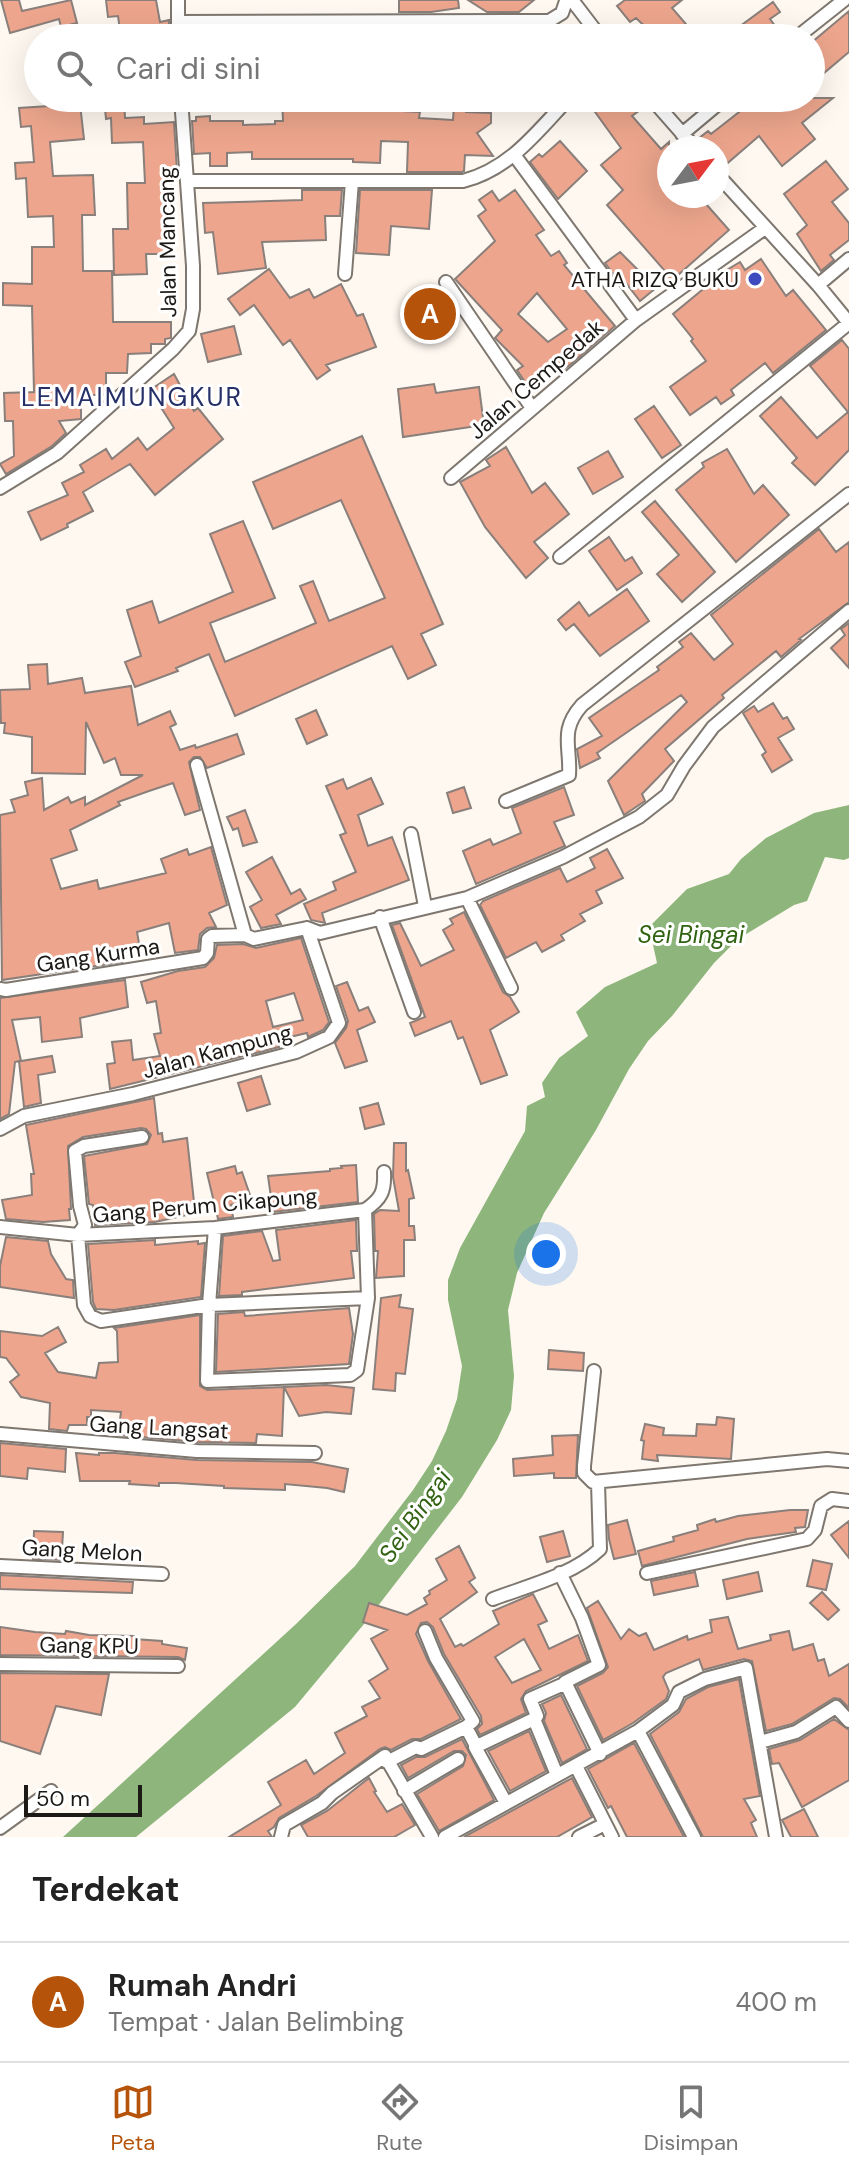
<!DOCTYPE html>
<html lang="id">
<head>
<meta charset="utf-8">
<style>
	:root { --surface:#fff; --page:#f2f2f2; --text:#222; --muted:#767676; --line:#e0e0e0; --accent:#b45309 }
	body { margin:0; font-family:"DM Sans",sans-serif; background:var(--page); color:var(--text) }
	.compass { position:absolute; left:657px; top:136px; width:72px; height:72px; border-radius:50%; background:var(--surface); box-shadow:0 8px 32px #0002; rotate:58deg }
	.scale { position:absolute; left:24px; bottom:20px; width:118px; box-sizing:border-box; padding-left:8px; border:4px solid #1c1916; border-top:0; font-size:22px; line-height:28px; white-space:nowrap; color:#1c1916; -webkit-text-stroke:6px #fff; paint-order:stroke }
	.you { position:absolute; left:546px; top:1254px; width:28px; height:28px; margin:-20px; border:6px solid #fff; border-radius:50%; background:#1a73e8; box-shadow:0 0 0 12px #1a73e833 }
	.badge { display:grid; place-items:center; width:52px; height:52px; border-radius:50%; background:var(--accent); color:#fff; font-size:26px; font-weight:700 }
	.pin { position:absolute; translate:-50% -50%; border:4px solid #fff; box-shadow:0 2px 8px #0006 }
	.list { margin:0; padding:0; list-style:none }
	h2 { display:flex; justify-content:space-between; align-items:center; height:104px; margin:0; padding:0 32px; font-size:34px }
	h2 small { font-size:26px; font-weight:400; color:var(--muted) }
	.list li { display:grid; grid-template-columns:52px 1fr auto; gap:24px; align-items:center; box-sizing:border-box; height:120px; padding:0 32px; border-top:2px solid var(--line) }
	.list b { display:block; font-size:30px; white-space:nowrap }
	.list p { margin:0; font-size:26px; white-space:nowrap; color:var(--muted) }
	.list em { font-size:26px; font-style:normal; color:var(--muted) }
	.icon { flex:none; width:44px; height:44px; fill:none; stroke:currentColor; stroke-width:2; stroke-linecap:round; stroke-linejoin:round }
	.map { position:relative; flex:none; width:849px; height:1837px; overflow:hidden }
	.search { position:absolute; background:var(--surface); box-shadow:0 8px 32px #0002; left:24px; right:24px; top:24px; height:88px; display:flex; align-items:center; gap:20px; box-sizing:border-box; padding:0 28px; border-radius:44px; color:var(--muted); font-size:30px }
	.sheet { height:224px; background:var(--surface) }
	nav { display:flex; justify-content:space-around; align-items:center; box-sizing:border-box; height:112px; border-top:2px solid var(--line); background:var(--surface); font-size:22px; color:var(--muted) }
	nav a { display:grid; justify-items:center; gap:4px }
	nav .on { color:var(--accent) }
	.map>svg:first-child { display:block }
	.water { fill:#8eb67c }
	.building { fill:#eda68d; stroke:#8a7f7b; stroke-width:2; fill-rule:evenodd }
	.lines { fill:none; stroke-linecap:round; stroke-linejoin:round }
	.street-casing { stroke:#7d776f; stroke-width:16 }
	.street { stroke:#fff; stroke-width:12 }
	.poi-dot { fill:#3d4bbf; stroke:#fff; stroke-width:3 }
	.labels { text-anchor:middle; stroke-width:6; stroke-linejoin:round; paint-order:stroke }
	.street-label { font-size:22px; fill:#1c1916; stroke:#fff }
	.poi-label { font-size:22px; fill:#1c1916; stroke:#fff; text-anchor:end }
	.water-label { font-size:24px; font-style:italic; fill:#316211; stroke:#fff }
	.quarter-label { font-size:26px; letter-spacing:2px; fill:#252f68; stroke:#fff }
</style>
</head>
<body>
<div class="map">
<svg width="849" height="1837" viewBox="0 0 849 1837">
	<rect width="100%" height="100%" fill="#fef8f0"/>
	<path class="water" d="M849 805V858L844 860 825 857 807 901 794 905 738 939 714 963 672 1016 648 1041 629 1069 596 1130 544 1213 517 1273 508 1310 514 1376 511 1410 497 1440 462 1497 364 1624 295 1707 136 1837H63L296 1624 355 1566 413 1490 432 1461 446 1431 457 1399 462 1366 448 1300V1280L460 1248 525 1131 527 1106 545 1097 542 1083 559 1058 588 1036 576 1012 605 987 657 963 649 927 687 889 729 874 741 859 766 838 814 813Z"/>
	<path class="building" d="M1 0H19L22 11 71 0 77 23 61 27 59 19 10 33Z
		M106 0H156L160 22 169 20V35L159 36 158 32 121 37 118 16 108 17Z
		M399 0H458L459 8 431 12H399Z
		M468 0H534L519 12H487Z
		M625 0H682L672 8 698 38H657L636 18 630 22 617 6Z
		M773 2 780 12 770 19 784 38H724Z
		M849 11V52L811 84V43Z
		M104 98H124L125 118 144 117V124L174 122 177 171H171V208H164L165 254H146L147 274 114 275 113 229H128L127 183H145L143 142 112 143 111 118 106 119Z
		M282 98H340V104H382V110L420 112 419 118 453 120 454 105H467L466 112 491 113V123L477 133 493 156 465 155 464 171 462 172H407L408 142 381 141 380 163 353 162V159H252V152L227 153V166H210V153L194 154 192 121H196V117L210 116V121H243V125L275 124V121H283Z
		M585 98H631L640 110 632 116 661 149 669 142V196H715L706 204 729 230 669 283 661 274 665 271 607 205 623 190 601 165 621 148Z
		M743 98H833L802 123 815 139 782 166 759 136 723 167 717 165V148H704L699 138 708 131 711 134 748 105Z
		M80 104 84 139 50 142 53 176 93 175 95 215H82L83 271H112L113 322H171V338L165 339V344H151V353L128 354 127 373H106V395H81V419L59 421 66 433 52 446 6 474 0 464 14 456 13 421H5L4 393 34 392 32 306 3 305V283L32 284V247H54L53 216 28 217 26 178 16 179 15 163 34 162 31 126 21 127 19 108Z
		M560 141 587 171 558 199 530 162 539 154 542 157Z
		M826 161 848 189 832 202 849 223V240L830 255 834 260 821 271 797 234 807 225 784 194Z
		M302 190H342L340 216H325L326 240 262 242 266 268 218 274 213 232 205 233 203 203 302 200Z
		M360 190H432L429 229 391 226 389 255 356 253Z
		M515 190 544 230 536 235 551 256 559 251 567 263 564 265 615 326 571 364 560 372 557 368 529 388 517 370 523 366 495 338 502 330 455 279 495 241 478 216 486 210 479 200 492 191 499 201ZM537 293 567 329 548 342 518 314Z
		M620 252 656 288 640 301 625 282 621 284 605 263Z
		M761 259 786 296 793 290 826 330 773 373 765 363 731 390 734 395 721 404 716 397 690 415 670 387 706 361 691 341 693 339 673 314 725 271 740 262 745 270Z
		M269 269 290 298 309 289 314 298 341 284 357 316 363 314 376 347 326 365 330 370 317 379 290 340 283 345 254 305 240 315 228 299Z
		M445 301 449 321 415 327 411 307Z
		M234 326 241 354 208 362 201 334Z
		M842 340 849 349V450L815 485 792 463 797 458 760 416 781 397 817 438 848 412 810 366Z
		M174 374 194 411 198 408 223 439 155 495 130 464 83 492 93 511 67 524 68 527 41 540 28 512 68 495 62 483 84 472 80 465 106 449 112 459 138 438 147 450 174 428 150 390Z
		M434 384 436 393 479 387 484 425 403 437 398 389Z
		M654 406 681 445 662 458 635 419Z
		M362 436 443 624 421 634 436 665 408 679 392 646 235 716 209 654 176 668 178 671 135 687 125 662 141 656 127 610 152 601 159 623 233 592 210 534 243 521 275 598 210 623 225 662 316 623 300 586 313 581 329 621 385 598 341 500 273 529 253 482Z
		M506 447 532 493 545 483 569 514 534 542 548 558 526 578 485 527 460 482 490 466 486 460Z
		M727 449 754 494 763 485 789 515 736 562 676 490 704 467 702 463Z
		M608 451 623 477 593 494 578 468Z
		M655 501 715 572 682 602 657 574 679 555 642 512Z
		M819 529 836 552 849 542V602L799 639 801 640 781 657 776 651 722 695 724 698 665 749 674 761 642 794 645 801 624 815 608 781 687 702 681 695 597 753 600 758 580 768 577 749 602 736 589 718 659 670 657 667 683 647 679 642 691 633 714 660 733 644 711 615Z
		M609 537 625 561 632 557 642 573 617 590 589 551Z
		M627 589 649 621 600 656 574 624 566 630 558 620 579 602 589 616Z
		M849 623V668L831 648 845 635 841 629Z
		M47 664 48 684 82 678 85 693 131 686 138 725 170 711 176 724 170 727 180 750 195 745 196 748 237 734 244 754 207 768 200 757H194L189 762 200 810 185 815 173 783 149 791 118 802 120 805 70 830 77 850 51 859 61 889 97 880 99 889 166 873 161 859 187 849 189 855 211 847 227 905 209 913 216 927 207 928 200 934 198 950 175 953 169 923 137 932 140 949 122 952 123 962 2 980 0 815 15 812 11 800 28 795 25 782 42 778 44 810 68 797 71 803 85 797V805L143 775H121L115 758 104 763 86 722 85 774 32 773V737L4 733 5 723H1L0 690 30 689 28 665Z
		M773 703 783 719 787 717 794 729 778 738 792 760 772 772 762 755 766 752 743 713 754 706 758 712Z
		M316 710 327 735 307 744 296 719Z
		M371 778 383 804 358 815 368 846 392 837 409 880 322 913 325 923 311 920 304 904 336 890 333 882 356 872 340 835 346 833 326 786 343 779 347 789Z
		M464 787 471 808 453 813 447 793Z
		M564 787 574 815 554 822 565 846 476 884 463 851 490 839 493 845 521 833 512 808Z
		M245 810 257 842 243 846 238 828 233 830 227 817Z
		M607 849 623 878 596 891 602 903 580 914 585 921 561 935 564 940 542 952 536 942 506 958 480 905 483 901 560 868 567 882 595 868 590 858Z
		M272 857 291 894 300 889 306 899 276 915 281 924 261 928 250 907 262 900 246 872Z
		M464 912 503 992 510 997 519 1012 490 1030 507 1075 481 1084 463 1037 458 1039 451 1021 415 1036 410 1023 425 1017 392 925 400 923 421 966 454 950 443 930 453 924 450 919Z
		M301 938 329 1022 323 1030 308 1037 307 1033 277 1040 279 1047 256 1053 110 1089 107 1064 115 1063 112 1042 131 1040 133 1060 160 1056 154 1034 161 1033 156 1001 147 1003 141 982 178 971 205 967 214 958 217 945 243 944 256 948ZM294 993 303 1020 273 1027 266 1001Z
		M125 980 128 1007 80 1018 82 1037 42 1042 40 1017 12 1020 21 1061 52 1056 55 1072 38 1075 41 1103 24 1107 19 1061 15 1062 9 1114 0 1119V998Z
		M347 982 359 1011 368 1007 375 1022 357 1030 367 1061 345 1068 335 1043 346 1028 348 1021 336 986Z
		M261 1076 270 1104 247 1111 238 1083Z
		M154 1098 158 1134 162 1133 163 1142 187 1138 195 1211 187 1212V1215L155 1222 95 1225 93 1205 89 1204 84 1156 147 1144 151 1135 146 1129 141 1128 83 1137 68 1146 71 1209H69L70 1220 43 1222 6 1219 2 1200 32 1195 31 1174H34L26 1125Z
		M378 1103 384 1124 365 1129 360 1108Z
		M394 1143H406V1171L408 1170 414 1198 409 1199V1226H414L415 1240H404V1276L376 1278 378 1251H375L374 1214 380 1210 399 1211 393 1177Z
		M356 1165 358 1202 273 1212 268 1176 330 1171V1169L342 1168 341 1166Z
		M235 1166 237 1174 242 1172 251 1198 231 1205 233 1217 218 1219 207 1173Z
		M356 1220 357 1251H351L354 1278 242 1292V1295L219 1296 223 1236 262 1231 273 1261 280 1260 276 1230Z
		M6 1237 48 1241 51 1254 66 1279 73 1280 74 1298 0 1287V1266Z
		M155 1240V1245L198 1241V1244L205 1243 201 1297 114 1310 96 1309 93 1302 88 1244Z
		M401 1295 399 1307 413 1309 405 1374 396 1373 395 1391 373 1389 381 1298Z
		M349 1308 353 1334 349 1364 216 1372 218 1314 244 1312 245 1316Z
		M200 1315V1386L207 1390 284 1387 282 1436 257 1434 256 1443 197 1442 118 1435 121 1412 91 1410V1417H87V1425H69L67 1431 49 1429 50 1403 21 1397 10 1382 19 1375 6 1358 0 1357V1331L42 1336 58 1327 66 1342 45 1353 58 1372 96 1378 99 1363 118 1362 117 1331 114 1328Z
		M549 1350 584 1353 583 1371 548 1369Z
		M326 1385 354 1388 351 1414 326 1412 299 1416 284 1387Z
		M717 1417 734 1419 731 1459 657 1455 658 1461 642 1459 644 1441 641 1440 645 1424 664 1428 663 1435 696 1436 697 1424 716 1425Z
		M578 1435 576 1478H554V1473L514 1476 513 1459 553 1455 552 1436Z
		M0 1443 66 1449 65 1472 28 1468 27 1479 0 1476Z
		M76 1453 99 1455V1453H115L197 1460 312 1462 348 1469 344 1492 327 1488 285 1484V1490L224 1488V1486L176 1483H159V1486L129 1484 130 1481H80Z
		M790 1510H808L805 1527 795 1528 796 1532 747 1539 642 1566 638 1551 674 1541 673 1537 698 1530 697 1525 715 1519 716 1522 738 1516Z
		M627 1520 636 1554 614 1559 609 1539 608 1525Z
		M849 1521V1558L831 1535Z
		M34 1531 63 1532 62 1549H68L67 1560 33 1559Z
		M563 1531 570 1556 547 1562 540 1537Z
		M459 1546 475 1578 469 1582 477 1592 440 1619 455 1647 461 1644 463 1646 499 1624 493 1611 533 1594 547 1621 538 1625 549 1649 578 1635 588 1661 526 1691 521 1699 526 1713 480 1735 477 1729 482 1724 481 1716 444 1654 433 1627 427 1622 421 1623 416 1634 428 1661 461 1719 421 1739H412L391 1750 385 1747 380 1749 316 1796 279 1818 274 1827 268 1831 272 1837H229L281 1805 268 1782 306 1760 314 1774 345 1753 335 1733 367 1716 362 1707 380 1698 369 1681 388 1669 371 1639 387 1630 363 1622 369 1603 407 1615 427 1604 424 1598 430 1594 429 1591 447 1580 436 1559ZM524 1639 541 1670 512 1683 495 1657Z
		M813 1560 832 1564 826 1590 807 1586Z
		M695 1572 698 1586 654 1595 651 1581Z
		M758 1572 762 1591 727 1599 723 1580Z
		M0 1575 133 1582 132 1593 0 1589Z
		M822 1592 839 1610 828 1620 810 1603Z
		M598 1601 621 1639 629 1629 639 1636 646 1633 654 1650 687 1636 688 1640 712 1632 710 1620 728 1617 738 1649 771 1640 770 1635 789 1631 793 1650 813 1644 818 1661 824 1659 829 1676 849 1664V1708L840 1699 834 1698 792 1724 766 1731 752 1661 744 1659 703 1670 699 1659 666 1673 663 1677 669 1691 666 1699 633 1723 603 1740 577 1686 603 1673 608 1667 587 1608Z
		M0 1627 35 1632 65 1634 66 1631 89 1635 134 1636V1639L162 1641V1644L187 1648 185 1660 178 1657 0 1655Z
		M0 1673 109 1674 101 1715 56 1706 40 1754 0 1741Z
		M739 1679 760 1796 744 1799 756 1820 751 1823 757 1837H703L650 1734 679 1712 686 1699 708 1687Z
		M561 1695 587 1749 562 1763 544 1721 546 1713 542 1704Z
		M834 1719 849 1730V1780L802 1807 779 1763 772 1764 769 1749 800 1740Z
		M529 1731 546 1771 510 1791 488 1751Z
		M462 1739 494 1800 439 1831 417 1794 463 1766 466 1755 462 1751H454L408 1778 401 1765 416 1757H425Z
		M634 1743 684 1837H627L611 1806 608 1808 588 1769Z
		M369 1778 376 1791 374 1792 387 1812 402 1804 415 1825 394 1837H308L301 1825 327 1811Z
		M572 1778 592 1817 557 1837H464Z
		M804 1809 818 1837H791L782 1820Z"/>
	<g class="lines">
		<g class="street-casing">
			<path id="street" d="M178 0V38
				M575 4 601 38
				M179 22 549 21 562 13 566 1
				M796 38 844 0
				M651 98 695 148
				M682 134 725 98
				M515 156 636 320
				M717 174 818 285 849 323
				M187 181H463C510 169 537 132 569 98
				M345 274 352 181
				M446 282 532 408
				M818 285 849 259
				M451 478 636 320 765 228
				M0 488 57 453 173 349 189 331 193 309V266L181 98
				M560 557 849 323
				M197 765 245 935
				M506 801 569 775C571 746 559 731 582 705L849 494
				M411 834 425 906
				M467 898 511 988
				M380 917 414 1012
				M0 989 6 990 203 958 207 953 208 939 212 936 245 935 254 939 307 928 320 933 467 898 563 857 639 817 667 795 684 766 713 727 849 611
				M0 1129 24 1116 133 1094 296 1052 329 1037 339 1023 307 928
				M142 1137 84 1146 75 1151 80 1206 85 1225 78 1235 84 1305 90 1316 101 1321 209 1305 368 1298
				M0 1227 78 1235 215 1228 365 1210C381 1199 385 1192 384 1172
				M215 1228 209 1305 207 1381 350 1375 357 1370 368 1298 365 1210
				M594 1371 584 1466V1473L593 1482 827 1459 849 1461
				M0 1434 197 1451 315 1453
				M0 1566 162 1574
				M560 1573 582 1618 599 1665 565 1682 600 1754
				M647 1573 807 1539 815 1530 821 1506 832 1499 849 1501
				M493 1599C527 1586 573 1575 600 1549L598 1483
				M425 1631 436 1658 473 1721 466 1727
				M0 1664 178 1666
				M638 1731 694 1837
				M760 1742 796 1732 836 1707 849 1721
				M387 1762 416 1747 421 1749 466 1727 476 1746
				M576 1766 612 1837
				M557 1775 534 1719 537 1716 530 1699 566 1683
				M404 1791 458 1759
				M506 1803 475 1747 534 1719
				M0 1828 51 1791
				M281 1837 284 1825 322 1803 332 1793 385 1756 432 1837
				M445 1837 638 1731 673 1705 679 1692 705 1679 746 1668 776 1837
				M579 1837 605 1824"/>
		</g>
		<use href="#street" class="street"/>
	</g>
	<circle class="poi-dot" cx="755" cy="279" r="8"/>
	<g class="labels">
		<g class="street-label">
			<text transform="translate(167 242) rotate(-91)" y="8">Jalan Mancang</text>
			<text transform="translate(536 379) rotate(-41)" y="8">Jalan Cempedak</text>
			<text transform="translate(98 955) rotate(-9)" y="8">Gang Kurma</text>
			<text transform="translate(217 1051) rotate(-15)" y="8">Jalan Kampung</text>
			<text transform="translate(205 1205) rotate(-5)" y="8">Gang Perum Cikapung</text>
			<text transform="translate(159 1427) rotate(3)" y="8">Gang Langsat</text>
			<text transform="translate(82 1550) rotate(3)" y="8">Gang Melon</text>
			<text transform="translate(89 1645) rotate(1)" y="8">Gang KPU</text>
		</g>
		<g class="poi-label">
			<text x="739" y="287">ATHA RIZQ BUKU</text>
		</g>
		<g class="water-label">
			<text x="691" y="943">Sei Bingai</text>
			<text transform="translate(415 1516) rotate(-55)" y="8">Sei Bingai</text>
		</g>
		<g class="quarter-label">
			<text x="132" y="406">LEMAIMUNGKUR</text>
		</g>
	</g>
</svg>
<svg class="compass" viewBox="-18 -18 36 36"><path d="M0-13l5 13h-10z" fill="#e53935"/><path d="M0 13l5-13h-10z" fill="#767676"/></svg>
<div class="scale">50 m</div>
<div class="you"></div>
<div class="pin badge" style="left:430px;top:314px">A</div>
<div class="search"><svg class="icon" aria-label="search" viewBox="0 0 24 24"><circle cx="10" cy="10" r="6"/><path d="M15 15l6 6"/></svg>Cari di sini</div>
</div>
<section class="sheet">
<h2>Terdekat<small></small></h2>
<ul class="list">
<li><span class="badge">A</span><div><b>Rumah Andri</b><p>Tempat · Jalan Belimbing</p></div><em>400 m</em></li>
</ul>
</section>
<nav>
<a class="on"><svg class="icon" aria-label="map" viewBox="0 0 24 24"><path d="M3 6l6-2 6 2 6-2v14l-6 2-6-2-6 2zM9 4v14M15 6v14"/></svg>Peta</a>
<a><svg class="icon" aria-label="directions" viewBox="0 0 24 24"><path d="M12 3l9 9-9 9-9-9zM9 14v-3h6M13 9l2 2-2 2"/></svg>Rute</a>
<a><svg class="icon" aria-label="saved" viewBox="0 0 24 24"><path d="M7 4h10v16l-5-4-5 4z"/></svg>Disimpan</a>
</nav>
</body>
</html>
